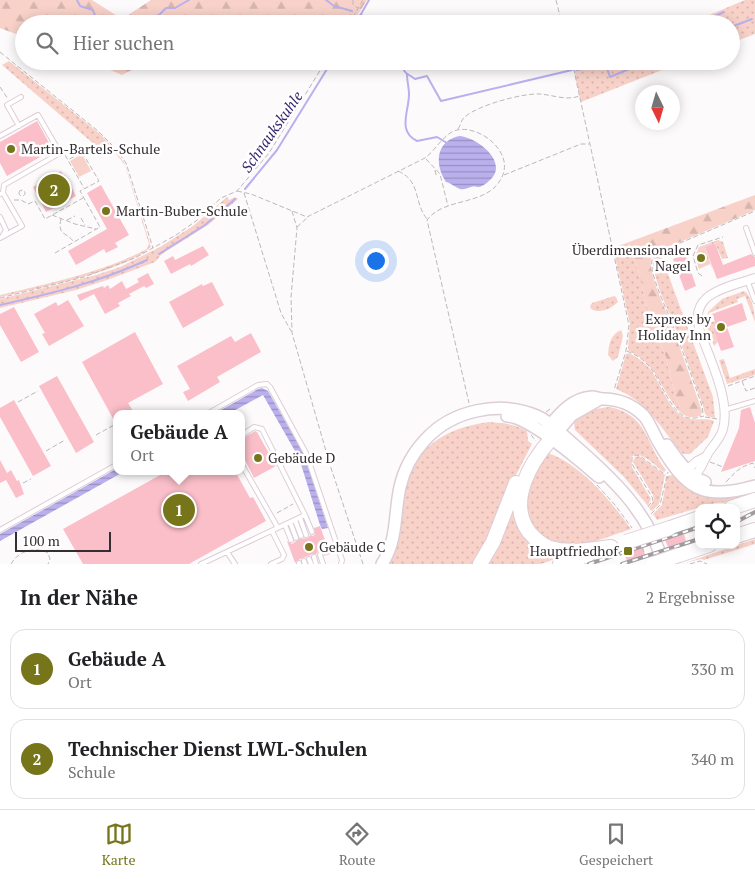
<!DOCTYPE html>
<html lang="de">
<head>
<meta charset="utf-8">
<style>
	:root { --surface:#fff; --page:#f2f2f2; --text:#202124; --muted:#757577; --line:#e0e0e0; --accent:#76751a }
	body { margin:0; font-family:"PT Serif",serif; background:var(--page); color:var(--text) }
	.controls { position:absolute; right:15px; bottom:15px; display:grid; overflow:hidden; border-radius:10px; box-shadow:0 2px 12px #0003 }
	.controls button { width:45px; height:45px; display:grid; place-items:center; padding:0; border:0; border-bottom:1px solid var(--line); background:var(--surface); color:var(--text); font:25px sans-serif }
	.compass { position:absolute; left:635px; top:85px; width:45px; height:45px; border-radius:50%; background:var(--surface); box-shadow:0 2px 12px #0003; rotate:175deg }
	.scale { position:absolute; left:15px; bottom:12px; width:96px; box-sizing:border-box; padding-left:5px; border:2px solid #342e32; border-top:0; font-size:14px; line-height:18px; white-space:nowrap; color:#342e32; -webkit-text-stroke:4px #fff; paint-order:stroke }
	.you { position:absolute; left:375px; top:260px; width:18px; height:18px; margin:-12px; border:4px solid #fff; border-radius:50%; background:#1a73e8; box-shadow:0 0 0 8px #1a73e833 }
	.badge { display:grid; place-items:center; width:32px; height:32px; border-radius:50%; background:var(--accent); color:#fff; font-size:16px; font-weight:700 }
	.pin { position:absolute; translate:-50% -50%; border:2px solid #fff; box-shadow:0 1px 5px #0006 }
	.popup { position:absolute; left:113px; top:410px; width:132px; height:65px; box-sizing:border-box; display:grid; place-content:center; border-radius:10px; background:var(--surface); filter:drop-shadow(0 1px 4px #0005); font-size:16px; white-space:nowrap; color:var(--muted) }
	.popup b { font-size:19px; color:var(--text) }
	.popup::after { content:''; position:absolute; left:50%; top:100%; margin-left:-10px; border:10px solid transparent; border-top-color:var(--surface) }
	.list { margin:0; padding:0; list-style:none }
	h2 { display:flex; justify-content:space-between; align-items:center; height:65px; margin:0; padding:0 20px; font-size:21px }
	h2 small { font-size:16px; font-weight:400; color:var(--muted) }
	.list li { display:grid; grid-template-columns:32px 1fr auto; gap:15px; align-items:center; box-sizing:border-box; height:80px; margin:0 10px 10px; padding:0 10px; border:1px solid var(--line); border-radius:15px }
	.list b { display:block; font-size:19px; white-space:nowrap }
	.list p { margin:0; font-size:16px; white-space:nowrap; color:var(--muted) }
	.list em { font-size:16px; font-style:normal; color:var(--muted) }
	.icon { flex:none; width:28px; height:28px; fill:none; stroke:currentColor; stroke-width:2; stroke-linecap:round; stroke-linejoin:round }
	.map { position:relative; flex:none; width:755px; height:564px; overflow:hidden }
	.search { position:absolute; background:var(--surface); box-shadow:0 2px 12px #0003; left:15px; right:15px; top:15px; height:55px; display:flex; align-items:center; gap:12px; box-sizing:border-box; padding:0 18px; border-radius:28px; color:var(--muted); font-size:19px }
	.sheet { height:245px; background:var(--surface) }
	nav { display:flex; justify-content:space-around; align-items:center; box-sizing:border-box; height:70px; border-top:1px solid var(--line); background:var(--surface); font-size:14px; color:var(--muted) }
	nav a { display:grid; justify-items:center; gap:2px }
	nav .on { color:var(--accent) }
	.map>svg:first-child { display:block }
	.green { fill:url(#green-dots) }
	.forest { fill:url(#forest-firs) }
	.pitch { fill:#f8d2c9 }
	.water { fill:url(#water-rules) }
	.lines { fill:none; stroke-linecap:round; stroke-linejoin:round }
	.stream { stroke:#bab0ed; stroke-width:2 }
	.building { fill:#fbbfc9 }
	.lane-casing { stroke:#ddcdd6; stroke-width:6 }
	.street-casing { stroke:#ddcdd6; stroke-width:10 }
	.secondary-casing { stroke:#ddcdd6; stroke-width:14 }
	.highway-casing { stroke:#ddcdd6; stroke-width:16 }
	.path { stroke:#bcb8bb; stroke-width:1; stroke-dasharray:5 2.5; stroke-linecap:butt }
	.lane { stroke:#fff; stroke-width:4 }
	.street { stroke:#fff; stroke-width:8 }
	.secondary { stroke:#fff; stroke-width:11 }
	.highway { stroke:#fff; stroke-width:14 }
	.rail-casing { stroke:#a09c9e; stroke-width:4 }
	.rail { stroke:#fff; stroke-width:2; stroke-dasharray:5.5; stroke-linecap:butt }
	.highway-bridge-casing { stroke:#ddcdd6; stroke-width:16; stroke-linecap:butt }
	.highway-bridge { stroke:#fff; stroke-width:14 }
	.poi-dot { fill:#76751a; stroke:#fff; stroke-width:2 }
	.labels { text-anchor:middle; stroke-width:5; stroke-linejoin:round; paint-order:stroke }
	.poi-label { font-size:14px; fill:#342e32; stroke:#fff; text-anchor:start }
	.water-label { font-size:15px; font-style:italic; fill:#3a266d; stroke:#fff }
</style>
</head>
<body>
<div class="map">
<svg width="755" height="564" viewBox="0 0 755 564">
	<defs>
		<pattern id="green-dots" width="8" height="8" patternUnits="userSpaceOnUse" patternTransform="scale(1.25)"><rect width="8" height="8" fill="#f8d2c9"/><path d="M2 2h.1M6 6h.1" fill="none" stroke="#d5b5ad" stroke-width="1.8" stroke-linecap="round"/></pattern>
		<pattern id="forest-firs" width="22" height="20" patternUnits="userSpaceOnUse" patternTransform="scale(1.25)"><rect width="22" height="20" fill="#f8d2c9"/><path d="M5 1l3.5 6h-7zM16 11l3.5 6h-7z" fill="#d5b5ad"/></pattern>
		<pattern id="water-rules" width="6" height="5" patternUnits="userSpaceOnUse" patternTransform="scale(1.25)"><rect width="6" height="5" fill="#bab0ed"/><path d="M0 2.5h6" fill="none" stroke="#9890c1"/></pattern>
	</defs>
	<rect width="100%" height="100%" fill="#fdfafc"/>
	<path class="green" d="M745 0H755V34L731 43V24H688Z
		M9 61 99 133 112 146 125 164 151 247C124 272 37 288 0 297V295C50 283 101 273 147 249L149 244 125 165 112 149 102 151 2 65Z
		M597 61H685L581 102 573 67Z
		M227 197 229 200 235 197 238 199 208 225 162 254 155 262 107 280 76 290 0 308V299L96 275 120 267 160 247 193 226Z
		M718 240 723 242 728 258 722 259 715 243 705 247 713 270 710 264 699 269 695 257 699 247Z
		M629 242 637 266 647 306 666 357 675 395 680 407V412C660 390 658 364 629 351L628 348 630 324 613 248Z
		M660 252 713 397 715 418C705 417 705 415 703 406L672 318C665 306 650 269 654 257Z
		M744 291C752 296 755 312 755 322L745 296 737 299 738 302 709 313 712 322 716 321 718 326 713 328 718 342 714 346 706 324 708 312 722 299Z
		M614 296 616 297 618 302C611 309 600 314 591 309L590 306 592 303Z
		M621 330 623 336 618 357 613 361 608 355C609 344 610 335 621 330Z
		M629 353C637 357 644 362 650 369 660 382 669 410 684 417 693 422 703 417 714 421L708 437 690 454H683C662 430 647 401 616 389L626 354Z
		M724 359 730 378 755 369V375L727 384 719 360Z
		M610 407C648 415 646 445 666 470L664 472C655 466 641 449 631 457L632 467 651 499 648 506 624 477 575 430 574 423C582 411 597 408 610 407Z
		M489 422C502 423 515 424 527 431L528 441 532 444 516 475 492 539 477 564H390C402 543 401 520 404 497 411 448 444 428 489 422Z
		M545 452C579 462 611 501 631 529L582 546 558 547 531 531 523 499Z
		M639 456 665 475 659 504 652 511 649 508 654 500 653 495 633 462 635 457Z
		M673 475 685 485 755 490V495L731 502 715 503 657 520 653 514 662 505 667 476Z
		M513 500 517 509 561 557 541 564H483Z
		M755 539V544L704 560 701 559 685 563Z"/>
	<path class="forest" d="M0 0H92L122 19 151 0H367L352 24H286L278 17 226 20 220 24H24V37L0 28Z
		M89 61H149L122 75Z
		M755 195V210L659 251C656 253 652 255 651 259 648 269 664 309 670 319L702 411 701 416C693 418 686 418 680 412V407L675 395 666 357 647 306 637 266 629 242Z"/>
	<path class="pitch" d="M82 154 91 171 79 177 70 161Z"/>
	<path class="water" d="M459 136C476 137 507 160 492 178 489 181 484 186 479 187 477 187 474 186 471 187 467 188 464 190 460 189 455 187 451 183 446 182 434 164 436 141 459 136Z
		M262 388 268 391 304 454 328 528 322 529 320 525 299 458 263 395 228 414H214L258 389Z
		M116 469V471H125L0 541V534Z"/>
	<g class="lines">
		<path class="stream" d="M77 0 80 6 93 10 97 21H105L111 24
			M326 0 334 6 352 11
			M361 14 369 0
			M360 15 367 17 371 24
			M146 24 149 19 157 17 166 8H175L189 0
			M355 24 360 17
			M696 24 724 12
			M731 27 752 19
			M397 61 406 73 415 79 427 76 441 101 572 70
			M577 70 605 63 610 77 648 61
			M407 74C407 81 409 88 409 94 409 112 397 131 417 141L437 137 447 143
			M245 189 277 150 332 61
			M159 254 205 225 235 199
			M0 305C53 293 97 283 147 260"/>
	</g>
	<path class="building" d="M37 121 52 148 50 149 52 153 48 155 47 153 7 176 0 163V142Z
		M61 171 64 176 65 175 76 196 46 212 33 187Z
		M101 185 129 235 115 243 118 247 106 253 104 249 76 265 68 251 107 229 87 193Z
		M715 243 723 265 751 254 755 257V266L717 279 705 247Z
		M203 246 209 255 191 266 190 264 171 274 164 261 173 256 175 260Z
		M685 254 696 286 685 291 673 259Z
		M148 273 154 284 146 288 144 286 129 294 131 296 118 303 120 306 105 314 94 294 80 301 77 295 103 286 104 288 108 285 110 289 122 281 126 289 139 282 137 279Z
		M212 282 224 305 183 328 169 302 202 284 203 286Z
		M68 300 84 326 49 346 42 334 45 333 34 314 56 302 58 306Z
		M742 303 747 320 727 327 734 347 721 351 713 328 717 327 712 314Z
		M14 307 39 352 21 362 0 325V314Z
		M135 332 163 384 128 403 135 414H116V424L82 362Z
		M251 333 261 352 217 377 220 382 188 401 183 392 190 389 177 366 231 336 235 342Z
		M57 376 94 442 76 453 39 386Z
		M14 400 51 466 33 476 0 417V408Z
		M750 407 755 423V461L721 472 739 428 741 410Z
		M255 431 257 432 276 466 254 478 242 454V439Z
		M0 460 7 473 11 470 17 481 19 480 24 494 16 498 6 480 0 483Z
		M160 471H235L250 498 253 497 266 521 189 564H83L63 529 162 474Z
		M320 526 330 554 324 556 323 553 319 551 316 554H313L298 560 295 563 287 541 292 544 299 539 308 538 310 535 313 536 315 534 314 528Z
		M684 534 686 541 668 547 665 540Z
		M643 547 645 555 627 561 624 553Z"/>
	<g class="lines">
		<g class="lane-casing">
			<path id="lane" d="M19 126 7 105 21 97
				M0 136 38 115 60 153 4 185 3 193
				M0 194 3 193 22 226 0 238
				M0 217 6 230 3 235
				M746 228 755 253
				M747 280 755 301
				M724 410 755 401
				M207 414 258 385 267 384 270 387 306 453 342 560 341 564
				M242 465 278 528
				M305 515 312 532
				M300 518 306 535
				M295 520 301 536
				M290 522 296 538
				M285 525 291 540
				M0 530 116 465
				M227 552 235 564
				M320 555 323 564
				M314 557 316 564
				M309 559 311 564
				M304 561 305 564
				M299 563V564
				M201 564 305 515 262 429 254 427 242 435
				M271 564 282 559 284 555 272 531"/>
		</g>
		<g class="street-casing">
			<path id="street" d="M684 472 697 461 707 456
				M692 477C701 471 702 464 707 455 712 446 720 440 723 429 731 400 709 358 700 331 688 292 727 288 755 278"/>
		</g>
		<g class="secondary-casing">
			<path id="secondary" d="M507 416C530 417 580 461 599 477
				M546 430C558 416 571 398 592 397 596 397 599 399 603 399 619 399 632 404 644 416 650 423 654 435 659 443 686 489 702 501 755 486
				M553 437 572 415 600 399
				M667 445C678 460 687 475 705 482
				M382 564C398 540 394 513 400 487 404 469 413 453 425 440 452 410 500 400 537 416 551 422 562 435 573 444 612 478 650 513 663 564"/>
		</g>
		<g class="highway-casing">
			<path id="highway" d="M551 439C530 463 507 502 529 532 535 539 542 545 550 548 569 554 592 549 611 547
				M731 508 755 500
				M670 528 699 518
				M736 536 755 530
				M679 555 709 545
				M480 564 493 542 516 483
				M560 564 588 555"/>
		</g>
		<path class="path" d="M353 0V5L358 8
			M556 0 562 24
			M349 24 363 0
			M0 52 98 131 116 149 126 163 153 248
			M572 61 629 325 626 351 614 390
			M0 87 8 99
			M458 129C461 125 461 119 466 116 479 105 523 93 540 94 553 95 567 101 579 96
			M65 155 84 188
			M426 159 440 174 448 206
			M435 170 436 175
			M398 171C422 182 413 202 427 219
			M504 175 581 144H589
			M19 193a3 3 0 1 1 6 0a3 3 0 1 1-6 0Z
			M237 191 251 194 307 217 425 158C436 150 444 133 457 130 480 125 514 152 502 177 488 207 445 196 427 220L469 403
			M244 193 281 313 291 331
			M14 200H21L28 204 35 201 45 219 83 198
			M292 211 297 228 291 297 292 333 330 465 363 564
			M52 215 75 224 96 229
			M81 218 85 225
			M61 219C57 236 67 232 73 241
			M67 220 75 216
			M297 227 307 218
			M667 248 669 254
			M614 250 631 247 659 251
			M55 253 100 227 80 191 99 181 82 152 68 160
			M702 276 698 273 693 256 698 245 723 237
			M0 298 84 277 135 258 176 235 196 221 221 198 237 191 269 153 326 61
			M627 351C637 355 646 361 652 370 661 382 672 415 689 418 694 419 699 417 704 416
			M742 381 746 391 755 388
			M728 386 755 376
			M18 402 38 391
			M546 412 550 409
			M703 413 702 406C693 379 683 352 673 326 668 311 649 275 652 260 653 256 656 254 659 252L755 211
			M705 417 717 419
			M96 435 114 425
			M531 435 536 441
			M46 451 65 440
			M710 462 723 467
			M726 482C736 471 740 467 753 463L755 468
			M23 483 31 479
			M597 485 615 505 632 528
			M648 507 653 500 652 497 632 464V457L636 455 640 456 666 475
			M277 513 293 504
			M651 514 660 505 668 472
			M642 547 646 558
			M11 564C18 551 35 546 48 553L50 559 48 564
			M690 564 700 561 707 564"/>
		<use href="#lane" class="lane"/>
		<use href="#street" class="street"/>
		<use href="#secondary" class="secondary"/>
		<use href="#highway" class="highway"/>
		<g class="rail-casing">
			<path id="rail" d="M736 522 755 512
				M589 564 699 527
				M622 564 699 539"/>
		</g>
		<use href="#rail" class="rail"/>
		<g class="highway-bridge-casing">
			<path id="highway-bridge" d="M626 542 670 528
				M653 564 679 555"/>
		</g>
		<use href="#highway-bridge" class="highway-bridge"/>
	</g>
	<g class="poi-dot">
		<circle cx="11" cy="149" r="5"/>
		<circle cx="106" cy="211" r="5"/>
		<circle cx="701" cy="258" r="5"/>
		<circle cx="721" cy="327" r="5"/>
		<circle cx="258" cy="458" r="5"/>
		<circle cx="309" cy="547" r="5"/>
		<rect x="623" y="546" width="10" height="10" rx="2.5"/>
	</g>
	<g class="labels">
		<g class="poi-label">
			<text x="21" y="154">Martin-Bartels-Schule</text>
			<text x="116" y="216">Martin-Buber-Schule</text>
			<text x="691" y="255" text-anchor="end">Überdimensionaler<tspan x="691" dy="16">Nagel</tspan></text>
			<text x="711" y="324" text-anchor="end">Express by<tspan x="711" dy="16">Holiday Inn</tspan></text>
			<text x="268" y="463">Gebäude D</text>
			<text x="319" y="552">Gebäude C</text>
			<text x="618" y="556" text-anchor="end">Hauptfriedhof</text>
		</g>
		<g class="water-label">
			<text transform="translate(272 132) rotate(-55)" y="5">Schnaukskuhle</text>
		</g>
	</g>
</svg>
<div class="controls">
<button><svg class="icon" aria-label="locate" viewBox="0 0 24 24"><circle cx="12" cy="12" r="6"/><path d="M12 2v4M12 18v4M2 12h4M18 12h4"/></svg></button>
</div>
<svg class="compass" viewBox="-18 -18 36 36"><path d="M0-13l5 13h-10z" fill="#e53935"/><path d="M0 13l5-13h-10z" fill="#757577"/></svg>
<div class="scale">100 m</div>
<div class="you"></div>
<div class="pin badge" style="left:179px;top:510px">1</div>
<div class="popup"><b>Gebäude A</b>Ort</div>
<div class="pin badge" style="left:54px;top:190px">2</div>
<div class="search"><svg class="icon" aria-label="search" viewBox="0 0 24 24"><circle cx="10" cy="10" r="6"/><path d="M15 15l6 6"/></svg>Hier suchen</div>
</div>
<section class="sheet">
<h2>In der Nähe<small>2 Ergebnisse</small></h2>
<ul class="list">
<li><span class="badge">1</span><div><b>Gebäude A</b><p>Ort</p></div><em>330 m</em></li>
<li><span class="badge">2</span><div><b>Technischer Dienst LWL-Schulen</b><p>Schule</p></div><em>340 m</em></li>
</ul>
</section>
<nav>
<a class="on"><svg class="icon" aria-label="map" viewBox="0 0 24 24"><path d="M3 6l6-2 6 2 6-2v14l-6 2-6-2-6 2zM9 4v14M15 6v14"/></svg>Karte</a>
<a><svg class="icon" aria-label="directions" viewBox="0 0 24 24"><path d="M12 3l9 9-9 9-9-9zM9 14v-3h6M13 9l2 2-2 2"/></svg>Route</a>
<a><svg class="icon" aria-label="saved" viewBox="0 0 24 24"><path d="M7 4h10v16l-5-4-5 4z"/></svg>Gespeichert</a>
</nav>
</body>
</html>
